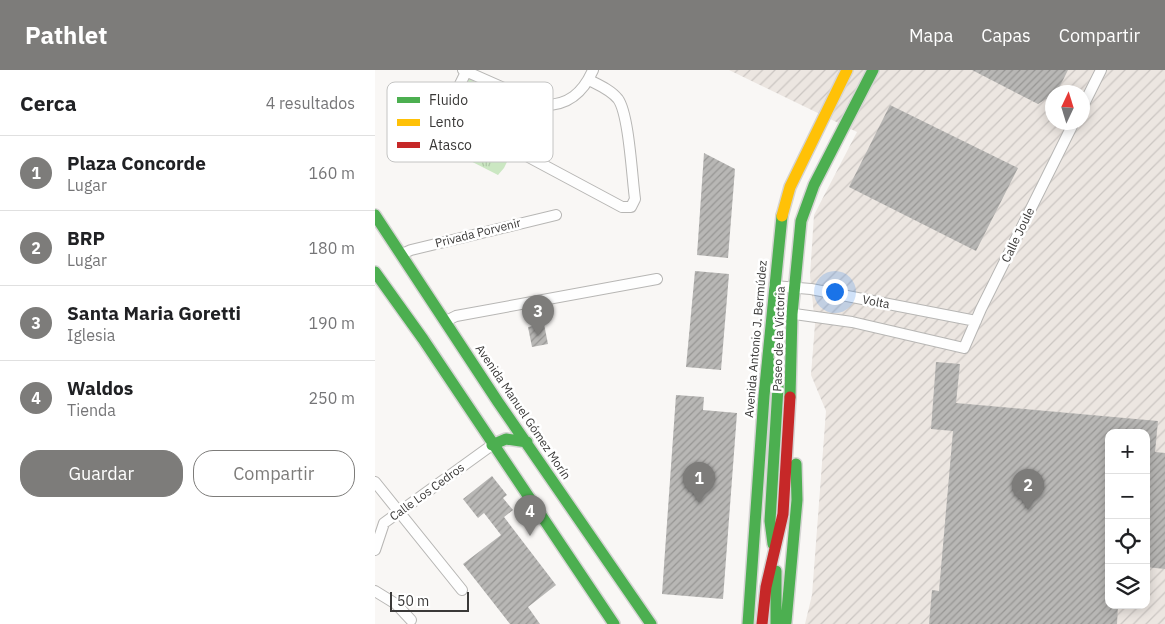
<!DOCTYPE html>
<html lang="es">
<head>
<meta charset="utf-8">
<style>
	:root { --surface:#fff; --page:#f6f6f6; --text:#202124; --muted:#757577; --line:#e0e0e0; --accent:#7d7c7a }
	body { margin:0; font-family:"IBM Plex Sans",sans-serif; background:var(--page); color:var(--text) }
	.controls { position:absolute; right:15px; bottom:15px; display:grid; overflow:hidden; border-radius:10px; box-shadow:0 2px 12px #0003 }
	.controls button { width:45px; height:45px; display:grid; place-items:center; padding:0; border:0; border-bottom:1px solid var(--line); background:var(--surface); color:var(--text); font:25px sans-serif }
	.compass { position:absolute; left:670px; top:15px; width:45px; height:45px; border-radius:50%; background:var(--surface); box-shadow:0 2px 12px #0003; rotate:4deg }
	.scale { position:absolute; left:15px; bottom:12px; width:79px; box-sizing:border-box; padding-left:5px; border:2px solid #3a3938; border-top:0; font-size:14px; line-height:18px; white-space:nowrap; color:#3a3938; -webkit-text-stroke:4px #fff; paint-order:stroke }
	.you { position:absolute; left:459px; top:221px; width:18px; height:18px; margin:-12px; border:4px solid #fff; border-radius:50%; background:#1a73e8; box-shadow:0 0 0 8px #1a73e833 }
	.badge { display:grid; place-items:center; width:32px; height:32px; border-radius:50%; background:var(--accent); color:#fff; font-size:16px; font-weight:700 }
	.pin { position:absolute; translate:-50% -41px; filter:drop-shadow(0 1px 2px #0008) }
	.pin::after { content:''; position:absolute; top:26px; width:18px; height:15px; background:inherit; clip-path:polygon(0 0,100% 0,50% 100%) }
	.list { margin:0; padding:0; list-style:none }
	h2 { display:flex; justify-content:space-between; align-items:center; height:65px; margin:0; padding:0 20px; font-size:21px }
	h2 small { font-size:16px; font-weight:400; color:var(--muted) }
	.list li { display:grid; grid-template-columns:32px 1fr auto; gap:15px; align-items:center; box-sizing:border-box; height:75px; padding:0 20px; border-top:1px solid var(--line) }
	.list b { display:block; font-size:19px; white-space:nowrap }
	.list p { margin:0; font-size:16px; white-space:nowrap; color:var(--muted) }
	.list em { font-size:16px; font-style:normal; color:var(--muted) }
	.actions { display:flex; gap:10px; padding:15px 20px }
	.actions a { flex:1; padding:11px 0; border:1px solid var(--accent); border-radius:20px; text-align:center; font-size:18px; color:var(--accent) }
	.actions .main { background:var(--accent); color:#fff }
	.icon { flex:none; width:28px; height:28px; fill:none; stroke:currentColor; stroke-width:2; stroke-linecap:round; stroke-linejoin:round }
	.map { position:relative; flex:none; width:790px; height:554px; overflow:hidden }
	header { display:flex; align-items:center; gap:30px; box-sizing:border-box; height:70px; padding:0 25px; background:var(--accent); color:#fff }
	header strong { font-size:24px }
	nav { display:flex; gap:28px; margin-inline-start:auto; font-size:18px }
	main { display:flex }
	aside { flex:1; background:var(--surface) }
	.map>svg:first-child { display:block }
	.industrial { fill:url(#industrial-furrows); fill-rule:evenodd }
	.park { fill:url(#park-tufts) }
	.building { fill:url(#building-hatch) }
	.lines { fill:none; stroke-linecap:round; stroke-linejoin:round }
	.street-casing { stroke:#b7b6b4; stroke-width:12 }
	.fast-casing { stroke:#d5d4d3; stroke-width:14 }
	.slow-casing { stroke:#d5d4d3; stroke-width:14 }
	.jam-casing { stroke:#d5d4d3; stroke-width:14 }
	.street { stroke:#fefefe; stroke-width:10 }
	.fast { stroke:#4caf50; stroke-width:11 }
	.slow { stroke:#ffc107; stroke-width:11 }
	.jam { stroke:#c62828; stroke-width:11 }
	.labels { text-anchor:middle; stroke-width:5; stroke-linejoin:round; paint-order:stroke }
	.street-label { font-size:12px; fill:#3a3938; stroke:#fff }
	.key { fill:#fff; stroke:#c4c4c3; stroke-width:1 }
	.key-label { font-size:14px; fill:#3a3938 }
</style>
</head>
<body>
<header>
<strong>Pathlet</strong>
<nav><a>Mapa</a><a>Capas</a><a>Compartir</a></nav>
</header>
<main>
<aside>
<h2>Cerca<small>4 resultados</small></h2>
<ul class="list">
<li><span class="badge">1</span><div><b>Plaza Concorde</b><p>Lugar</p></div><em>160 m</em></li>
<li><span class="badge">2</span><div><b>BRP</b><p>Lugar</p></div><em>180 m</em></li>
<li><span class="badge">3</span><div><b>Santa Maria Goretti</b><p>Iglesia</p></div><em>190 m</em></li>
<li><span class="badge">4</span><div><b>Waldos</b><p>Tienda</p></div><em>250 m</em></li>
</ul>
<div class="actions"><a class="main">Guardar</a><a>Compartir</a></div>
</aside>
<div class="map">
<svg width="790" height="554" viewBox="0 0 790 554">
	<defs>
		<pattern id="industrial-furrows" width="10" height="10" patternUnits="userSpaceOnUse" patternTransform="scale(1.25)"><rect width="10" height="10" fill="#ece6e1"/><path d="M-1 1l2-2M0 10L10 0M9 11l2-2" fill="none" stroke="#cbc6c2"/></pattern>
		<pattern id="park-tufts" width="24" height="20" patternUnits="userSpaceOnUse" patternTransform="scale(1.25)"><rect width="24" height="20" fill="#cbe7c2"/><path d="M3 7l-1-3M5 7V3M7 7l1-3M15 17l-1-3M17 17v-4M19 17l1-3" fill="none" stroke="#afc7a7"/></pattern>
		<pattern id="building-hatch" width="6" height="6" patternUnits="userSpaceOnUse" patternTransform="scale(1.25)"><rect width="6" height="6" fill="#b8b7b5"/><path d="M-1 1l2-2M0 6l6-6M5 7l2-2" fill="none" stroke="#979694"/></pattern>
	</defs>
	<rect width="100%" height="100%" fill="#f9f7f5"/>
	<path class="industrial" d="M354 0H790V554H430L437 525 451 341 436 305 440 254 435 206 439 145 482 62ZM678 22H708V52H678ZM734 363H771V535H734Z"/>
	<path class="park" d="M94 9 158 39 129 98 123 105 66 76 74 69 77 62 74 51Z"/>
	<path class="building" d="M597 0H693L682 22H678V25L663 34Z
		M515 35 643 98 601 181 474 117Z
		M329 83 360 99 353 188 322 185Z
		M320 201 354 204 346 300 311 297Z
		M169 254 173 274 157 277 153 257Z
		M561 292 585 294 581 333 783 351 780 382 790 383V499L771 497V363H734V535H743L742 554H554L557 520 564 521 578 361 556 359Z
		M301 325 329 327 328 340 362 343 348 529 287 524Z
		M117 406 132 425 128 428 138 440 129 447 181 515 153 537 165 554H135L88 494 126 465 109 443 103 448 88 429Z"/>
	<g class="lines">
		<g class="street-casing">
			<path id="street" d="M88 0 167 35C193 36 208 23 218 0
				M167 35 147 76 148 84 247 137H256L260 129C257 108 254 44 243 29 236 20 224 15 214 10
				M708 36 726 0
				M61 63 92 0
				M27 184 36 180 181 145
				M399 216 436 219 601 251
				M398 241 477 252 589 278 606 239 699 52
				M71 251 81 246 282 209
				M0 412 87 520
				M0 480 9 453 117 375
				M0 521 21 534 36 550"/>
		</g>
		<g class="fast-casing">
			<path id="fast" d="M0 145 123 332 276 554
				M0 202 48 269 239 554
				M396 293 403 317 395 451 398 474
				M415 327 417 244 426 151 439 115 498 0
				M117 375 131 369 152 372
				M401 501V554
				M411 552 422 430 421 394
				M373 554 389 326 407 146"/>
		</g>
		<g class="slow-casing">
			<path id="slow" d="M407 146 415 117 472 0"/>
		</g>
		<g class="jam-casing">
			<path id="jam" d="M387 554 391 517 408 444 415 327"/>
		</g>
		<use href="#street" class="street"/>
		<use href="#fast" class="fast"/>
		<use href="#slow" class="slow"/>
		<use href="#jam" class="jam"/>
	</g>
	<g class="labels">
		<g class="street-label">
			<text transform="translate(103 163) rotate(-14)" y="4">Privada Porvenir</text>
			<text transform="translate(643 165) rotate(-64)" y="4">Calle Joule</text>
			<text transform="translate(501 232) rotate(11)" y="4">Volta</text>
			<text transform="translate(381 269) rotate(-85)" y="4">Avenida Antonio J. Bermúdez</text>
			<text transform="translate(404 269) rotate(-88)" y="4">Paseo de la Victoria</text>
			<text transform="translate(148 342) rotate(56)" y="4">Avenida Manuel Gómez Morín</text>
			<text transform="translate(52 422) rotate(-36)" y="4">Calle Los Cedros</text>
		</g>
	</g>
	<rect x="12" y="12" width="166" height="80" rx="8" class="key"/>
	<rect x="22" y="27" width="23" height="6" fill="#4caf50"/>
	<rect x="22" y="49" width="23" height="7" fill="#ffc107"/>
	<rect x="22" y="72" width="23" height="6" fill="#c62828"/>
	<g class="key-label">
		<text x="54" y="35">Fluido</text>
		<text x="54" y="57">Lento</text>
		<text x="54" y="80">Atasco</text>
	</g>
</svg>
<div class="controls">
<button>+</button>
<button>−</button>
<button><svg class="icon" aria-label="locate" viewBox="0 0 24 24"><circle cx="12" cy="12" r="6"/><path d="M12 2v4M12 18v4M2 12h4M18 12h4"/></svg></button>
<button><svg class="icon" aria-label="layers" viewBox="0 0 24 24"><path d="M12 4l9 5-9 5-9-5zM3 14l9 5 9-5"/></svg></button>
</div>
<svg class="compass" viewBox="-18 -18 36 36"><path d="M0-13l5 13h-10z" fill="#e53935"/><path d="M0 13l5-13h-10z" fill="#757577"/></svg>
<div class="scale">50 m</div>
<div class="you"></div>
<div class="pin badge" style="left:324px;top:433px">1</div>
<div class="pin badge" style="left:653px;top:440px">2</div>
<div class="pin badge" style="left:163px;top:266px">3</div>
<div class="pin badge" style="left:155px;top:466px">4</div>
</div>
</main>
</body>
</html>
